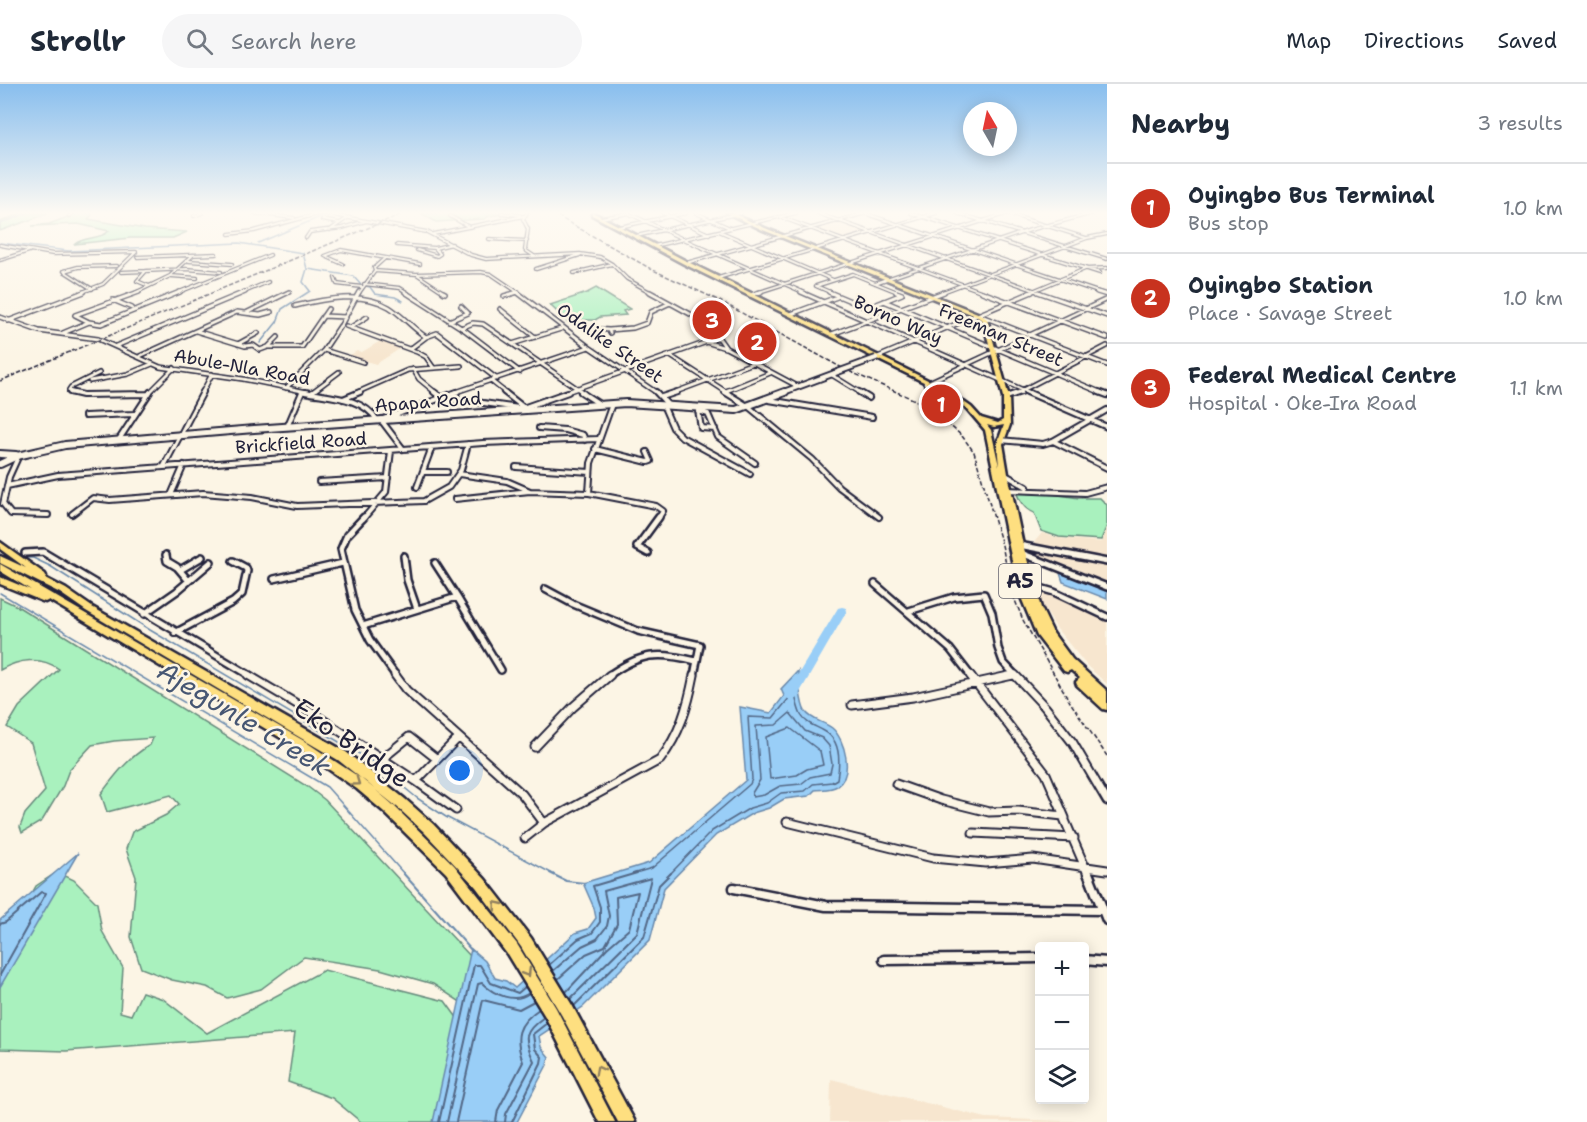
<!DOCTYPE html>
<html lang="en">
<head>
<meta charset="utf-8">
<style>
	:root { --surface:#fff; --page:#f6f6f7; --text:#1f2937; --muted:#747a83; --line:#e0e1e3; --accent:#c8321e }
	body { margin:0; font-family:"Shantell Sans",sans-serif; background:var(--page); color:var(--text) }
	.controls { position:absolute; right:18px; bottom:18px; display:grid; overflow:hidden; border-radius:6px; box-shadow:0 3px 15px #0003 }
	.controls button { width:54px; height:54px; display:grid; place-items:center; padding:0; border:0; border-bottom:2px solid var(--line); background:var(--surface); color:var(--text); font:30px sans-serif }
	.compass { position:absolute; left:963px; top:18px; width:54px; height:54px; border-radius:50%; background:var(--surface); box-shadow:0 3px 15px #0003; rotate:351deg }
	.you { position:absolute; left:460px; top:687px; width:21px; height:21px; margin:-15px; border:4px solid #fff; border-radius:50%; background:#1a73e8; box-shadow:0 0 0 9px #1a73e833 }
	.badge { display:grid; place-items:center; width:39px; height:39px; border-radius:50%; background:var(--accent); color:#fff; font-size:20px; font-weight:700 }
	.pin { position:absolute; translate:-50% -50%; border:3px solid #fff; box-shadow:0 2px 6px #0006 }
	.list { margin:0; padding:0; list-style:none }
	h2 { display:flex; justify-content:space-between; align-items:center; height:78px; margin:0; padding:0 24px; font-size:26px }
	h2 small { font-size:20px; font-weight:400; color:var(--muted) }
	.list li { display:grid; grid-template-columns:39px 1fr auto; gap:18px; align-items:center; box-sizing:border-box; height:90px; padding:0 24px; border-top:2px solid var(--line) }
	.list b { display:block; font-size:22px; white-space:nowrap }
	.list p { margin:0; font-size:20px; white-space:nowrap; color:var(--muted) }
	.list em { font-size:20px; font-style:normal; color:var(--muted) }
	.icon { flex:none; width:33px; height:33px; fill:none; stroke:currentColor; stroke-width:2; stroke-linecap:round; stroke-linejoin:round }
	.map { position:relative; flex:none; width:1107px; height:1038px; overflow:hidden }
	header { display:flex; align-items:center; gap:36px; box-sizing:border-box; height:84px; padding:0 30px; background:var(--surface); border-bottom:2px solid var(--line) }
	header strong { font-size:28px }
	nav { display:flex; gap:33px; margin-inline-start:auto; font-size:21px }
	.search { width:420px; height:54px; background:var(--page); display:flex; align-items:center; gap:15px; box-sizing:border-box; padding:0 21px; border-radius:33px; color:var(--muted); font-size:22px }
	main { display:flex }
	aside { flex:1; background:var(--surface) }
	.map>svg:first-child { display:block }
	.built { fill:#f7e6cf }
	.green { fill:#a9f1be; stroke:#668a7c; stroke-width:1.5 }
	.water { fill:#99cef7; stroke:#6989ac; stroke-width:1.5 }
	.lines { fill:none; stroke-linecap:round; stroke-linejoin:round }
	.shore-far1 { stroke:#526786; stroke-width:1.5 }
	.shore { stroke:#526786; stroke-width:2 }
	.stream-far1 { stroke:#6989ac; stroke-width:1.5 }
	.stream { stroke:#6989ac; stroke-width:2 }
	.river { fill:#99cef7; fill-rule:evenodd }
	.street-far5-casing { stroke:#22223b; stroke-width:4.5 }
	.street-far4-casing { stroke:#22223b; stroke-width:6 }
	.street-far3-casing { stroke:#22223b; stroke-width:8 }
	.street-far2-casing { stroke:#22223b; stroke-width:10 }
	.street-far1-casing { stroke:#22223b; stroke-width:11 }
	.street-casing { stroke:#22223b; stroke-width:13 }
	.secondary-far1-casing { stroke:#22223b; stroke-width:8 }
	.secondary-casing { stroke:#22223b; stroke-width:10 }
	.highway-casing { stroke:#22223b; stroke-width:5 }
	.street-far5 { stroke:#fcf5e5; stroke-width:2 }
	.street-far4 { stroke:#fcf5e5; stroke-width:3 }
	.street-far3 { stroke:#fcf5e5; stroke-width:4 }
	.street-far2 { stroke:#fcf5e5; stroke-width:5 }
	.street-far1 { stroke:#fcf5e5; stroke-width:7 }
	.street { stroke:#fcf5e5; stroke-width:8 }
	.secondary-far1 { stroke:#fcf5e5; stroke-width:4.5 }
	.secondary { stroke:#fcf5e5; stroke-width:6 }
	.highway { fill:#fedf80; fill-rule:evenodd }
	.rail { stroke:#22223b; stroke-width:1.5; stroke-dasharray:4.5 2; stroke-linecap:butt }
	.secondary-bridge-casing { stroke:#22223b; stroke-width:8; stroke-linecap:butt }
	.secondary-bridge { stroke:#fcf5e5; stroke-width:4.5 }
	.oneway { stroke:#90805e }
	.labels { text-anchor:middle; stroke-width:5; stroke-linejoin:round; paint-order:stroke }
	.far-street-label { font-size:18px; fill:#22223b; stroke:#fcf5e5 }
	.shield { fill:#fcf5e5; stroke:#63616e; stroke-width:1.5 }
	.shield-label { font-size:20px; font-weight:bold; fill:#22223b }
	.near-street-label { font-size:26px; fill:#22223b; stroke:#fcf5e5 }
	.near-water-label { font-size:27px; font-style:italic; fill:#465673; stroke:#fcf5e5 }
</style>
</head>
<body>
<header>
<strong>Strollr</strong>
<div class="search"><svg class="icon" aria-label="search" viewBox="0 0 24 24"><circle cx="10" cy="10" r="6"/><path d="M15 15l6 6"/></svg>Search here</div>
<nav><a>Map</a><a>Directions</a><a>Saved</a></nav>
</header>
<main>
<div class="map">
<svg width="1107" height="1038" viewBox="0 0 1107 1038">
	<rect width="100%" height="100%" fill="#fcf5e5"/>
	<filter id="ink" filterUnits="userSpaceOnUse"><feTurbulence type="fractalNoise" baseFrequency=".0167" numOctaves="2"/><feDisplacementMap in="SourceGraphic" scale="12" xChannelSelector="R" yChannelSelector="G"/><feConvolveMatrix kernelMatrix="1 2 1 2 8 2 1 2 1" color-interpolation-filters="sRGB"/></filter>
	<g filter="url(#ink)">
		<path class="built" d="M838 137 869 148 843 155 814 145Z
			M382 256 401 264 376 280 348 272 357 267 362 268Z
			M1107 444V500L1032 468 1030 463 1042 449 1059 454 1101 458Z
			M1040 507 1081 518 1107 535V600L1087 582 1057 545 1041 519Z
			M831 995 986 1034 1091 1038H830Z"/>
		<path class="green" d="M21 129H49L0 147V138Z
			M78 129H91L92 131 88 135 145 145 187 148 173 154H130L75 160C84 152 100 156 109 147L78 140 32 142 49 140Z
			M421 129H513L489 132 484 135 436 138Z
			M596 204 630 225 623 227 626 231 600 233 595 236H570V240L550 221 587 209Z
			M1026 406 1079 414H1100L1107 421V441L1101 456 1059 453 1041 447 1034 429C1024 425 1019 417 1016 407Z
			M0 514 17 522 308 703 325 716 471 873 468 923 433 900 380 885 304 873 261 905 227 914 207 903 172 896 141 884 131 853 136 793 126 765 132 748 166 731 179 720 171 711 107 728 101 710C116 690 129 673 150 661L153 654 114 657 92 661 69 686 63 702 42 737 22 749 20 743 25 730 45 707 31 659 7 643 19 623 59 585C41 572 19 575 0 586Z
			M57 788 74 796 97 819 102 847 123 884 120 928 131 931 142 908 163 915 207 949 324 886 445 917 458 935 446 1038H361L332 1014 288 998 295 949 66 967 0 965V867L36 802Z"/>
		<path class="water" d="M1058 483 1107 501V515L1063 498Z
			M798 587C798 594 801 621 805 627 812 637 823 637 832 644 845 655 854 691 837 702 831 706 822 705 815 706L809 712 784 715 769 724 753 729 716 751 664 804 650 856 583 923 539 952 541 963 549 973 547 981 517 1038H433L471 865 485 877 495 894 506 897 515 904 575 849 588 845 596 834 594 824 583 799 649 779 746 696 740 623 771 629 784 612 781 605Z
			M78 769 0 903V836Z"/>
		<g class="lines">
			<path class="shore-far1" d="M790 629 805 647 822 654 829 662 832 680 830 689 810 693 801 700 780 702 764 711 753 713 752 709 760 696 756 642 776 641Z
				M790 644 820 667 823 681 807 685 797 691 770 695 766 653Z
				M632 790 652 784 750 700 752 695 748 633 773 634 790 613 795 612C797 618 798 625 801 631 806 640 816 642 824 647 841 656 840 679 837 695L832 698 813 700 805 707 781 709 767 719 750 724 712 747 670 790"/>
			<path class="shore" d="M0 840 6 838 41 808 46 809 0 891
				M549 881 578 855 592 849 600 838V823L593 802 637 789
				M553 887 582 862 597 855 607 842 609 832 604 807 651 794 637 849 570 915
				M558 895 586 870 605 862 617 840 616 813 638 808 629 845 607 864 566 908
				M574 922 644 853 659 801 671 789
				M439 1038 474 881H480L491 899 518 909 525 903
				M447 1038 478 900 482 899C494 911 515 920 529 909
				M456 1038 483 916 519 925 534 917
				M496 1038 498 1026 523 978C514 953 517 940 539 925
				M505 1038 506 1030 534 977C523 954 523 948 544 933
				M512 1038 541 979 542 973 535 965 533 950 547 939"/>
			<path class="stream-far1" d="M0 140 27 129
				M0 159 69 167 239 159 303 169 307 185 303 198 310 207 282 225 277 238 260 259
				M258 159 325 131
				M308 185 353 192 361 201 370 203 375 210 395 213 403 217
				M23 474H33L50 482 150 546 373 678 417 714 446 733 553 790
				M0 509 327 703 404 790"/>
			<path class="stream" d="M403 789 472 867
				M550 789 566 797 585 799"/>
			<path class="river" d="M842 523 846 524 847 527 796 615 792 616 788 615 786 611 788 607 838 524Z"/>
			<g class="street-far5-casing">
				<path id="street-far5" d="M254 129 294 134
					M322 129 427 148 471 171 486 175 580 170 600 173 612 180 627 195 652 209
					M501 129 520 131
					M527 129 523 135 528 145 525 166 534 172
					M628 129 685 156
					M663 129 709 150
					M696 129 730 144
					M817 129 1042 209
					M864 129 1101 209
					M911 129 1100 189
					M957 129 1107 175
					M1006 129 1086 154
					M69 132 72 129
					M194 132 202 129
					M450 132 469 143
					M780 133 986 209
					M601 134 629 129
					M322 136 339 139
					M619 143 686 129
					M330 146 349 133
					M719 147 833 196
					M229 150 254 147 321 129
					M433 150 524 132
					M636 152 741 129
					M306 154 310 148 342 144 366 137
					M489 155 527 157
					M685 156 805 209
					M0 161 53 170 136 168 103 200 80 209
					M397 161 435 164 440 170 437 172 417 166
					M654 162 796 129
					M435 164 452 160
					M137 173 216 170
					M0 176 29 167
					M189 177 232 180
					M686 179 866 129
					M343 180 325 172 341 166 420 180
					M536 185 580 171
					M375 187 416 190 481 188 491 190 519 209
					M121 188 146 187
					M574 189 612 180
					M418 191 445 209
					M171 192 197 194
					M335 194 337 200 362 203
					M718 194 936 129
					M875 199 1030 146 1093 129
					M364 200 400 204 408 209
					M149 202 137 197 146 187 187 185 221 188
					M92 205 64 187 78 183 117 182
					M135 209 170 192 193 171
					M177 209 270 171
					M242 209 268 198
					M287 209 289 208
					M359 209 375 187 374 184 385 174
					M514 209 518 208
					M756 209 1008 129
					M832 209 816 202 853 190 900 209
					M940 209 1087 154 1107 150
					M1028 209 1085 185 1107 184"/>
			</g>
			<g class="street-far4-casing">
				<path id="street-far4" d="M405 208 466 247 520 288
					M443 208 445 209
					M517 208 589 263 657 309
					M650 208 703 237 714 247 726 264 799 303
					M801 208 1030 309
					M829 208 867 224 902 210 896 208
					M982 208 1107 254
					M1038 208 1107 232
					M1097 208 1107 211
					M750 211 761 208
					M504 212 518 208
					M113 216 132 224
					M884 217 1102 309
					M295 222C324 215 362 207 389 223 402 231 412 244 426 253
					M500 225 535 253
					M246 229 289 208
					M791 230 837 213
					M323 232 346 233
					M981 232 1107 281
					M0 233 39 247 98 255 160 283 243 295 312 309
					M8 237 84 208
					M449 237 468 229 461 222
					M89 238 101 240 180 208
					M341 241 359 208
					M346 242 417 268 426 273 433 283
					M351 243 367 233
					M461 244 473 239 483 240 584 309
					M594 245 609 246
					M196 247 245 262 253 261 260 266 268 263H302L328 225
					M63 249 89 238 75 231 139 208
					M610 249 609 246 633 244 647 239 651 228 670 219
					M832 250 944 208
					M706 258 725 264
					M238 260 258 249
					M512 260 561 245
					M116 262 245 208
					M268 263 278 253
					M410 265 426 253 437 249 497 295
					M324 266 363 278
					M669 271 728 309
					M140 272 237 228 260 231 271 228
					M878 273 1032 208
					M413 285 419 295 436 309
					M832 291 861 309
					M90 297 128 290 152 280
					M491 297 506 309
					M929 298 1107 215
					M286 304 324 266 340 242
					M726 307 770 289
					M71 309 69 306 71 303 99 289
					M149 309 174 284
					M202 309 212 290
					M311 309 339 288
					M356 309 408 286 461 282
					M453 309 589 263
					M564 309 718 254
					M673 309 753 279
					M1017 309 1107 262"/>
			</g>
			<g class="street-far3-casing">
				<path id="street-far3" d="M70 308 83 311 148 310
					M305 308C329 313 363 313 377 336
					M434 308 441 313 519 324
					M504 308 523 323
					M581 308 601 321
					M656 308 668 321
					M725 308 749 323 812 375 839 403 879 433
					M859 308 869 314
					M1027 308 1107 343
					M1099 308 1107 311
					M311 309 313 308
					M662 313 677 308
					M1006 313 1021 308
					M343 315 360 308
					M769 316 872 333
					M663 321 673 344 682 353 750 390
					M517 326 568 308
					M698 326 701 344 715 345
					M699 327 708 330 718 353 755 379
					M85 332 134 330
					M287 343 302 308
					M539 344 565 346 583 351 585 356
					M1000 356 1043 360 1053 357 1107 326
					M118 357 150 308
					M1053 357 1107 384
					M403 365 381 336 457 308
					M595 365 648 378 651 377 647 368
					M19 371 9 393 3 420 11 430 48 431
					M164 382 203 308
					M516 383 590 388
					M423 388H447
					M459 390 507 397 530 407
					M1004 390 1027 403
					M319 398 388 394
					M7 402 58 391 483 359 598 355
					M417 403 432 363
					M1007 406 1085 409 1107 403
					M589 409 591 379 612 320
					M171 411 184 381
					M455 415 530 407 589 409 656 422 663 427 658 435
					M72 430 93 414 110 416 203 409 252 413 297 422 424 417 449 403 461 386 468 360
					M363 435 386 408 391 367"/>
			</g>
			<g class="street-far2-casing">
				<path id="street-far2" d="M364 433 347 451 341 465 355 526 370 556 396 592
					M1019 461 1107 478
					M25 469 43 468 251 592
					M648 469 637 463 659 433
					M1021 469 1107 503
					M166 471 167 477 177 483 188 496
					M404 472 407 496 417 525
					M435 479 457 513
					M180 486 202 473
					M274 495 343 479
					M875 500 950 565 971 592
					M1030 501 1054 508 1107 533
					M545 505 573 520 638 547 700 561 694 592
					M909 527 954 513 984 510 992 529 998 564 1003 578 1016 592
					M144 530 177 507 211 478
					M363 542 457 513 501 586
					M175 549 233 518 242 510 247 487 246 484 233 477
					M608 592C640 569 658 567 696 577
					M1006 592 1013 591"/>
			</g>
			<g class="street-far1-casing">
				<path id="street-far1" d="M248 591 317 632 416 697 458 654
					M395 591 406 606 522 710 544 739
					M970 591 1046 690 1065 734
					M1015 591 1045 623 1073 659 1107 717
					M852 621 913 613 1013 591
					M535 663 573 623 610 591
					M382 675 409 653 437 675
					M416 697 456 726
					M896 700 941 716 989 728 1018 727 1063 732 1088 790
					M787 738 933 774 986 779 1033 775 1107 786
					M973 749 1074 754
					M525 754 544 739 660 676C680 650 688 622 694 591"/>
			</g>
			<g class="street-casing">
				<path id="street" d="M734 804 826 822 1103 826 1088 789
					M1103 826 1107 836
					M884 876 1040 874
					M1084 876 1107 878"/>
			</g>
			<g class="secondary-far1-casing">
				<path id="secondary-far1" d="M926 299 943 309
					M781 309 835 289"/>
			</g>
			<g class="secondary-casing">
				<path id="secondary" d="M941 308 952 314
					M0 370 16 371
					M0 380 17 372 65 361 254 345 626 319 736 326 785 308"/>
			</g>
			<g class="highway-casing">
				<path id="highway" d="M592 129H594L688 178 944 304 971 323 981 334 998 339 1003 336V313L983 237 976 232 763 146 727 129H732L765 144 980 230 987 235 1009 313 1010 341 1003 360 1008 390 1023 461 1041 524 1053 549 1072 575 1107 607V626L1103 625 1077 601 1076 598 1080 594 1071 586 1067 588 1064 587 1037 552 1018 506 985 346 967 325 940 306 684 180 592 131ZM987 341 994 343 1004 341 997 360 999 382 991 346Z
					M0 458 45 490 46 492 45 494 66 505 92 523 346 668 405 715 433 740 485 795 531 854 572 921 635 1038H618L562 932 521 863 476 803 424 748 397 723 338 676 86 527 60 509 0 479V472L26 484 0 465Z
					M0 480 306 658 365 697 391 719 454 781 517 860 556 924 615 1038H599L546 934 507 870 446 789 383 727 357 705 298 664 49 516 45 518 42 517 0 500V493L31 506 0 487Z"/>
			</g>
			<use href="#street-far5" class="street-far5"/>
			<use href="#street-far4" class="street-far4"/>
			<use href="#street-far3" class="street-far3"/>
			<use href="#street-far2" class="street-far2"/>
			<use href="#street-far1" class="street-far1"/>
			<use href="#street" class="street"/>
			<use href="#secondary-far1" class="secondary-far1"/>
			<use href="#secondary" class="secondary"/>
			<use href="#highway" class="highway"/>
			<path class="rail" d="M552 129 651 185 720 217 844 285 915 316 932 326 962 352 974 368 1002 461 1012 509 1023 536 1070 618 1107 672
				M0 297 404 129"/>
			<g class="secondary-bridge-casing">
				<path id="secondary-bridge" d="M835 289 876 274"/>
			</g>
			<use href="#secondary-bridge" class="secondary-bridge"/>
		</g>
		<defs><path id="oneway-chevron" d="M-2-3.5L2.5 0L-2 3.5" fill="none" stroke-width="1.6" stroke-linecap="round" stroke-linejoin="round" transform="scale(1.5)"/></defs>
		<g class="oneway">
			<use href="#oneway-chevron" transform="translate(356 698) rotate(36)"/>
			<use href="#oneway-chevron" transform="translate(497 821) rotate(-129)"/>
			<use href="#oneway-chevron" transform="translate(527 889) rotate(59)"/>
			<use href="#oneway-chevron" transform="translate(599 986) rotate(-118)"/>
		</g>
	</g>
	<linearGradient id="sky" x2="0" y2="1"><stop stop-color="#88beee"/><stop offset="0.47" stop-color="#fefaf3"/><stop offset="1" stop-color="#fefaf3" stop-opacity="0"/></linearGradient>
	<rect width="1107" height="274" fill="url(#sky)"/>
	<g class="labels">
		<g class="far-street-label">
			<text transform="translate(898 236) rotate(24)" y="6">Borno Way</text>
			<text transform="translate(1001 251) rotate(23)" y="6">Freeman Street</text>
			<text transform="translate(610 259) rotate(35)" y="6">Odalike Street</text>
			<text transform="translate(242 283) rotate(10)" y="6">Abule-Nla Road</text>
			<text transform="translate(428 318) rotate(-4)" y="6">Apapa Road</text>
			<text transform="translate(301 359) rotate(-4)" y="6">Brickfield Road</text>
		</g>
		<rect class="shield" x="999" y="480" width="42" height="34" rx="4.5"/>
		<g class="shield-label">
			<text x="1020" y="504">A5</text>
		</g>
		<g class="near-street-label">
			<text transform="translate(352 659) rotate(35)" y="9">Eko Bridge</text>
		</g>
		<g class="near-water-label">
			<text transform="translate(244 635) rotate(31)" y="9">Ajegunle Creek</text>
		</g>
	</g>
</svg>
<div class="controls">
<button>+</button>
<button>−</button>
<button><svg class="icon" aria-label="layers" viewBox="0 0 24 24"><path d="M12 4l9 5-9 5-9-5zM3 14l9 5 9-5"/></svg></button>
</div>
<svg class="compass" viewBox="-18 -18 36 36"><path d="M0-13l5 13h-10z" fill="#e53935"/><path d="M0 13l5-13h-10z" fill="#747a83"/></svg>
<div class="you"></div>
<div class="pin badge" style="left:941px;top:320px">1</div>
<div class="pin badge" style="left:757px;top:258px">2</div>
<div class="pin badge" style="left:712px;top:236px">3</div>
</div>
<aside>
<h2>Nearby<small>3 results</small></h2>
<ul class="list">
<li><span class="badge">1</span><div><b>Oyingbo Bus Terminal</b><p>Bus stop</p></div><em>1.0 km</em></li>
<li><span class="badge">2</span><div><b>Oyingbo Station</b><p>Place · Savage Street</p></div><em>1.0 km</em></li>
<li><span class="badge">3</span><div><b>Federal Medical Centre</b><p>Hospital · Oke-Ira Road</p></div><em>1.1 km</em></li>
</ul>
</aside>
</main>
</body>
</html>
